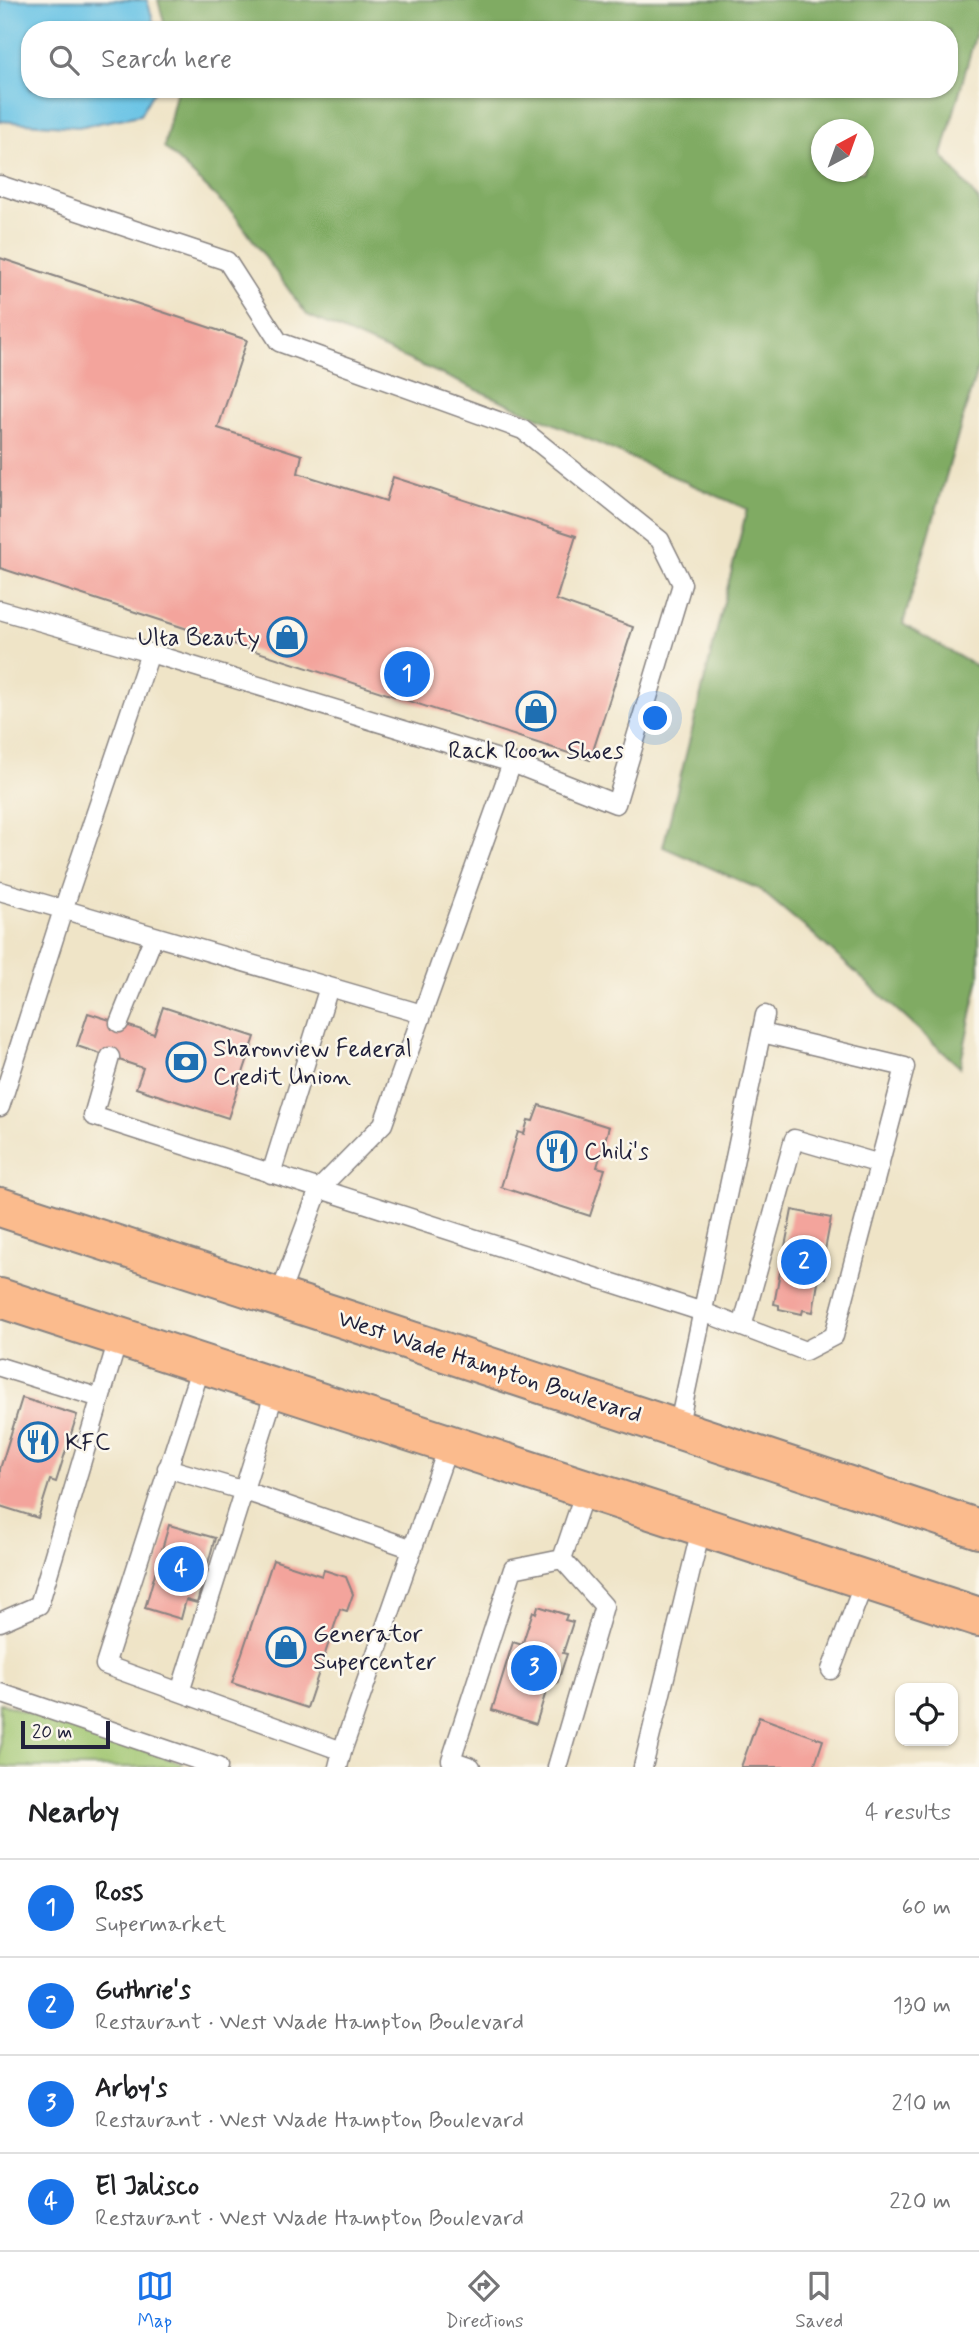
<!DOCTYPE html>
<html lang="en">
<head>
<meta charset="utf-8">
<style>
	:root { --surface:#fff; --page:#f6f6f6; --text:#202124; --muted:#757577; --line:#e0e0e0; --accent:#1a73e8 }
	body { margin:0; font-family:Mynerve,sans-serif; background:var(--page); color:var(--text) }
	.controls { position:absolute; right:21px; bottom:21px; display:grid; overflow:hidden; border-radius:14px; box-shadow:0 2px 5px #0004 }
	.controls button { width:63px; height:63px; display:grid; place-items:center; padding:0; border:0; border-bottom:2px solid var(--line); background:var(--surface); color:var(--text); font:35px sans-serif }
	.compass { position:absolute; left:811px; top:119px; width:63px; height:63px; border-radius:50%; background:var(--surface); box-shadow:0 2px 5px #0004; rotate:41deg }
	.scale { position:absolute; left:21px; bottom:18px; width:89px; box-sizing:border-box; padding-left:7px; border:4px solid #22223b; border-top:0; font-size:19px; line-height:24px; white-space:nowrap; color:#22223b; -webkit-text-stroke:5px #fbf7ec; paint-order:stroke }
	.you { position:absolute; left:656px; top:719px; width:24px; height:24px; margin:-18px; border:5px solid #fff; border-radius:50%; background:#1a73e8; box-shadow:0 0 0 10px #1a73e833 }
	.badge { display:grid; place-items:center; width:46px; height:46px; border-radius:50%; background:var(--accent); color:#fff; font-size:23px; font-weight:700 }
	.pin { position:absolute; translate:-50% -50%; border:4px solid #fff; box-shadow:0 2px 7px #0006 }
	.list { margin:0; padding:0; list-style:none }
	h2 { display:flex; justify-content:space-between; align-items:center; height:91px; margin:0; padding:0 28px; font-size:30px }
	h2 small { font-size:23px; font-weight:400; color:var(--muted) }
	.list li { display:grid; grid-template-columns:46px 1fr auto; gap:21px; align-items:center; box-sizing:border-box; height:98px; padding:0 28px; border-top:2px solid var(--line) }
	.list b { display:block; font-size:26px; white-space:nowrap }
	.list p { margin:0; font-size:23px; white-space:nowrap; color:var(--muted) }
	.list em { font-size:23px; font-style:normal; color:var(--muted) }
	.icon { flex:none; width:38px; height:38px; fill:none; stroke:currentColor; stroke-width:2; stroke-linecap:round; stroke-linejoin:round }
	.map { position:relative; flex:none; width:979px; height:1767px; overflow:hidden }
	.search { position:absolute; background:var(--surface); box-shadow:0 2px 5px #0004; left:21px; right:21px; top:21px; height:77px; display:flex; align-items:center; gap:18px; box-sizing:border-box; padding:0 24px; border-radius:28px; color:var(--muted); font-size:26px }
	.sheet { height:483px; background:var(--surface) }
	nav { display:flex; justify-content:space-around; align-items:center; box-sizing:border-box; height:98px; border-top:2px solid var(--line); background:var(--surface); font-size:19px; color:var(--muted) }
	nav a { display:grid; justify-items:center; gap:4px }
	nav .on { color:var(--accent) }
	.map>svg:first-child { display:block }
	.green { fill:#a0c671; stroke:#617456; stroke-width:2 }
	.forest { fill:#80ab63; stroke:#51664f; stroke-width:2; fill-rule:evenodd }
	.water { fill:#67c3e5; stroke:#447290; stroke-width:2 }
	.building { fill:#f3a49c }
	.lines { fill:none; stroke-linecap:round; stroke-linejoin:round }
	.lane-casing { stroke:#888381; stroke-width:21 }
	.primary-casing { stroke:#888381; stroke-width:42 }
	.lane { stroke:#fff; stroke-width:18 }
	.primary { stroke:#fbbb8d; stroke-width:38 }
	.labels { text-anchor:middle; stroke-width:5; stroke-linejoin:round; paint-order:stroke }
	.poi-label { font-size:24px; fill:#22223b; stroke:#fbf7ec; text-anchor:start }
	.street-label { font-size:24px; fill:#22223b; stroke:#fbf7ec }
</style>
</head>
<body>
<div class="map">
<svg width="979" height="1767" viewBox="0 0 979 1767">
	<rect width="100%" height="100%" fill="#fbf7ec"/>
	<filter id="ink" filterUnits="userSpaceOnUse"><feTurbulence type="fractalNoise" baseFrequency=".0143" numOctaves="2"/><feDisplacementMap in="SourceGraphic" scale="14" xChannelSelector="R" yChannelSelector="G"/><feConvolveMatrix kernelMatrix="1 2 1 2 8 2 1 2 1" color-interpolation-filters="sRGB"/></filter>
	<filter id="wash" filterUnits="userSpaceOnUse"><feTurbulence type="fractalNoise" baseFrequency=".00686" numOctaves="4" result="noise"/><feDisplacementMap in="SourceGraphic" scale="28" xChannelSelector="R" yChannelSelector="G"/><feGaussianBlur stdDeviation="1.57" result="paint"/><feColorMatrix in="noise" values="0 0 0 0 0 0 0 0 0 0 0 0 0 0 0 0 0 1.4 0 .05"/><feComposite in="paint" operator="in"/></filter>
	<g filter="url(#wash)">
		<rect width="100%" height="100%" fill="#efe4c7"/>
		<path class="green" d="M0 1703 182 1763 180 1767H0Z"/>
		<path class="forest" d="M158 0H979V22L942 155 979 201V363L903 624 979 668V977L960 1067 813 934 759 889 663 847 747 509 307 315 234 214 164 147 177 89H949V30H166ZM822 130H864V172H822Z"/>
		<path class="water" d="M0 0H147L156 30H30V89H155L140 115 78 127 0 121Z"/>
		<g id="blocks">
			<path class="building" d="M0 258 247 340 218 428 302 455 298 473 386 501 393 477 576 536 556 600 633 627 590 760 0 568Z
				M163 1007 255 1037 228 1118 136 1088 143 1068 77 1046 88 1013 154 1034Z
				M539 1105 609 1127 597 1167 605 1169 590 1216 501 1187 518 1132 524 1134 528 1120 533 1121Z
				M792 1210 831 1218 823 1261 828 1262 825 1278 819 1277 813 1312 803 1310 802 1314 779 1309V1305L774 1304Z
				M22 1398 77 1415 56 1482 50 1480 38 1518 0 1506V1469Z
				M169 1525 215 1538 197 1603 186 1600 181 1619 145 1608Z
				M273 1560 322 1576 324 1570 346 1577 353 1594 347 1611 340 1609 307 1708 232 1683Z
				M538 1606 567 1615 565 1620 573 1622 563 1653 567 1654 557 1684 549 1682 536 1724 492 1710 513 1642 522 1645 533 1611 536 1613Z
				M759 1717 823 1740 814 1767H741Z"/>
		</g>
	</g>
	<g filter="url(#ink)">
		<use href="#blocks" fill-opacity="0" stroke="#888381" stroke-width="2"/>
		<g class="lines">
			<g class="lane-casing">
				<path id="lane" d="M0 185 227 261 279 342 523 430 660 540 682 584 616 804 512 763
					M0 610 150 653 63 910 0 1107
					M150 653 512 763 383 1124 319 1189 279 1297
					M0 891 422 1014
					M119 1023 154 936
					M110 1057 93 1116 703 1312 805 1351 834 1336 905 1067 762 1033
					M271 1174 329 987
					M742 1327 794 1139 880 1164
					M202 1363 105 1665 342 1751 338 1767
					M0 1367 100 1398
					M678 1429 765 1015
					M167 1468 245 1491 413 1549
					M562 1559 586 1488
					M0 1622 39 1605 119 1336
					M831 1670 865 1580
					M180 1692 276 1388
					M0 1693 218 1767
					M342 1751 449 1444
					M471 1767 451 1760 513 1569 562 1559
					M557 1767 604 1606 562 1559
					M643 1767 702 1525"/>
			</g>
			<g class="primary-casing">
				<path id="primary" d="M0 1207 345 1319 979 1529
					M0 1298 979 1617"/>
			</g>
			<use href="#lane" class="lane"/>
			<use href="#primary" class="primary"/>
		</g>
	</g>
	<defs>
		<g id="shop-ring" transform="scale(2.0125)"><circle r="9.5" fill="#fbf7ec" stroke="#1f6fb2" stroke-width="1.5"/><path d="M-5-2.5h2.3a2.7 3.5 0 0 1 5.4 0H5L5.5 6h-11ZM-1.5-2.5h3a1.5 2.3 0 0 0-3 0Z" fill="#1f6fb2"/></g>
		<g id="bank-ring" transform="scale(2.0125)"><circle r="9.5" fill="#fbf7ec" stroke="#1f6fb2" stroke-width="1.5"/><path d="M-6-4H6V4H-6ZM0-2.3a2.3 2.3 0 1 0 0 4.6a2.3 2.3 0 1 0 0-4.6Z" fill="#1f6fb2"/></g>
		<g id="restaurant-ring" transform="scale(2.0125)"><circle r="9.5" fill="#fbf7ec" stroke="#1f6fb2" stroke-width="1.5"/><path d="M-5-6h1v4h1v-4h1v4h1v-4h1v5L-1.5 .5V6h-2V.5L-5-1ZM5-6V6H3V1.5H1.5Q1.5-4 5-6Z" fill="#1f6fb2"/></g>
	</defs>
	<g fill-rule="evenodd">
		<use href="#shop-ring" x="287" y="637"/>
		<use href="#shop-ring" x="536" y="711"/>
		<use href="#bank-ring" x="186" y="1062"/>
		<use href="#restaurant-ring" x="557" y="1151"/>
		<use href="#restaurant-ring" x="38" y="1442"/>
		<use href="#shop-ring" x="286" y="1647"/>
	</g>
	<g class="labels">
		<g class="poi-label">
			<text x="260" y="645" text-anchor="end">Ulta Beauty</text>
			<text x="536" y="758" text-anchor="middle">Rack Room Shoes</text>
			<text x="213" y="1056">Sharonview Federal<tspan x="213" dy="28">Credit Union</tspan></text>
			<text x="584" y="1159">Chili's</text>
			<text x="65" y="1450">KFC</text>
			<text x="313" y="1641">Generator<tspan x="313" dy="28">Supercenter</tspan></text>
		</g>
		<g class="street-label">
			<text transform="translate(490 1366) rotate(18)" y="8">West Wade Hampton Boulevard</text>
		</g>
	</g>
</svg>
<div class="controls">
<button><svg class="icon" aria-label="locate" viewBox="0 0 24 24"><circle cx="12" cy="12" r="6"/><path d="M12 2v4M12 18v4M2 12h4M18 12h4"/></svg></button>
</div>
<svg class="compass" viewBox="-18 -18 36 36"><path d="M0-13l5 13h-10z" fill="#e53935"/><path d="M0 13l5-13h-10z" fill="#757577"/></svg>
<div class="scale">20 m</div>
<div class="you"></div>
<div class="pin badge" style="left:407px;top:674px">1</div>
<div class="pin badge" style="left:804px;top:1262px">2</div>
<div class="pin badge" style="left:534px;top:1668px">3</div>
<div class="pin badge" style="left:181px;top:1569px">4</div>
<div class="search"><svg class="icon" aria-label="search" viewBox="0 0 24 24"><circle cx="10" cy="10" r="6"/><path d="M15 15l6 6"/></svg>Search here</div>
</div>
<section class="sheet">
<h2>Nearby<small>4 results</small></h2>
<ul class="list">
<li><span class="badge">1</span><div><b>Ross</b><p>Supermarket</p></div><em>60 m</em></li>
<li><span class="badge">2</span><div><b>Guthrie's</b><p>Restaurant · West Wade Hampton Boulevard</p></div><em>130 m</em></li>
<li><span class="badge">3</span><div><b>Arby's</b><p>Restaurant · West Wade Hampton Boulevard</p></div><em>210 m</em></li>
<li><span class="badge">4</span><div><b>El Jalisco</b><p>Restaurant · West Wade Hampton Boulevard</p></div><em>220 m</em></li>
</ul>
</section>
<nav>
<a class="on"><svg class="icon" aria-label="map" viewBox="0 0 24 24"><path d="M3 6l6-2 6 2 6-2v14l-6 2-6-2-6 2zM9 4v14M15 6v14"/></svg>Map</a>
<a><svg class="icon" aria-label="directions" viewBox="0 0 24 24"><path d="M12 3l9 9-9 9-9-9zM9 14v-3h6M13 9l2 2-2 2"/></svg>Directions</a>
<a><svg class="icon" aria-label="saved" viewBox="0 0 24 24"><path d="M7 4h10v16l-5-4-5 4z"/></svg>Saved</a>
</nav>
</body>
</html>
